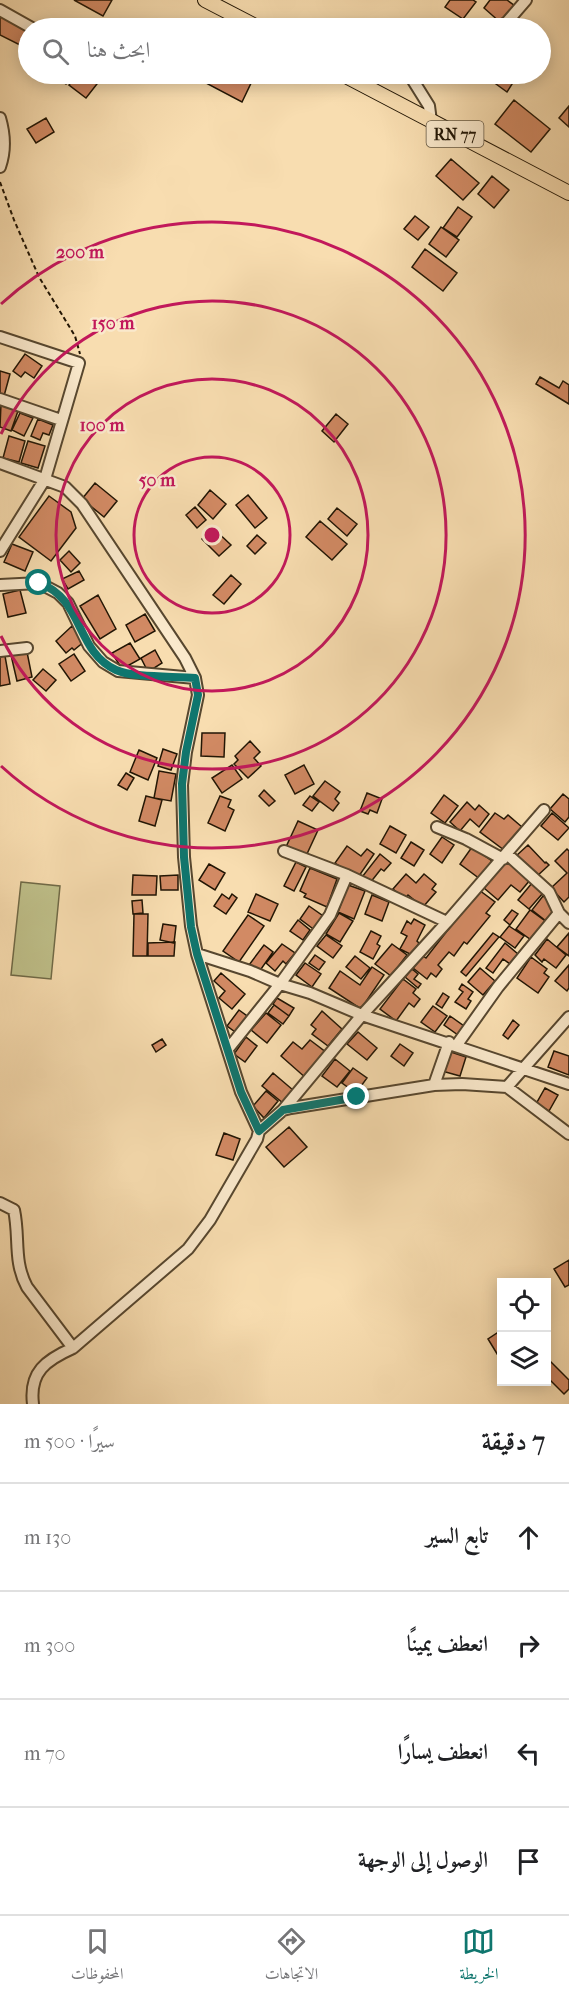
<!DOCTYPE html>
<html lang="ar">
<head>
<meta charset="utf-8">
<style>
	:root { --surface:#fff; --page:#f6f6f6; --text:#202124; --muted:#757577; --line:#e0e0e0; --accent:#0f766e }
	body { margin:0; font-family:"IM FELL French Canon",Amiri,serif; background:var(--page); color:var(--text); direction:rtl }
	.controls { position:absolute; right:18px; bottom:18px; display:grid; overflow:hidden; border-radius:0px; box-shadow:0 3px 15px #0003 }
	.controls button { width:54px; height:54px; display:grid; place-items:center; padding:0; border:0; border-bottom:2px solid var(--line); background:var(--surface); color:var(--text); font:30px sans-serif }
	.stop { position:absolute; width:18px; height:18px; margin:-14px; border:4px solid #0f766e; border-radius:50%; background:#fff }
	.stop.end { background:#0f766e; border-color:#fff; box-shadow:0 2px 6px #0008 }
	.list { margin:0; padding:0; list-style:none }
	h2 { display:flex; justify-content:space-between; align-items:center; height:78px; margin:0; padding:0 24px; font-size:26px }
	h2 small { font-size:20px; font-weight:400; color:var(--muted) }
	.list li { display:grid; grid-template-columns:39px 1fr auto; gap:18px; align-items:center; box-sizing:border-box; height:108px; padding:0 24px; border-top:2px solid var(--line) }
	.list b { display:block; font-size:22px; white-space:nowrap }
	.list em { font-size:20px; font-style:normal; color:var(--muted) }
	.icon { flex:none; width:33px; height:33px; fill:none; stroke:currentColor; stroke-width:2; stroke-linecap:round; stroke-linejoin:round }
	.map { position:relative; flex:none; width:569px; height:1404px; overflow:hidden; direction:ltr }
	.search { position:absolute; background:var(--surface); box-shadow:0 3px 15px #0003; left:18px; right:18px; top:18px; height:66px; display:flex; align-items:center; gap:15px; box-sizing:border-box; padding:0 21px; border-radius:33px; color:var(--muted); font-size:22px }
	.sheet { height:510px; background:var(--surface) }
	nav { display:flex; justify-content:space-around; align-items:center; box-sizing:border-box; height:84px; border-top:2px solid var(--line); background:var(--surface); font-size:16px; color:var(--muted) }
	nav a { display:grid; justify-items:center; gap:3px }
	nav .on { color:var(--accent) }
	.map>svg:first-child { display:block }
	.green { fill:#bfc08a; stroke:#706a47; stroke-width:1.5 }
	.building { fill:#d28a64; stroke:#211504; stroke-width:1.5 }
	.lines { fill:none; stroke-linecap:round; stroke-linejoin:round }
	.minor-casing { stroke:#57472f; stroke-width:14 }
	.major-casing { stroke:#211504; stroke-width:16 }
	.path { stroke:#211504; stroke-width:2; stroke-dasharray:4.5 3; stroke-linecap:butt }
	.minor { stroke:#fae9cc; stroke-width:10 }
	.major { stroke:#f8ddb0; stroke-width:14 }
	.route { stroke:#0f766e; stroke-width:8 }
	.ring { fill:none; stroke:#c2185b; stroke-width:3 }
	.labels { text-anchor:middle; stroke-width:5; stroke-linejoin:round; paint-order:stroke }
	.shield { fill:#fae9cc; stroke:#625540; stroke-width:1.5 }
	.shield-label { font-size:16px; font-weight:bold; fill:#211504 }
	.centre { fill:#c2185b; stroke:#fae9cc; stroke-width:3 }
	.ring-label { font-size:18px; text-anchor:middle; font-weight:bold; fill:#c2185b; stroke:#fae9cc; stroke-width:5; stroke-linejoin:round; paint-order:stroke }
</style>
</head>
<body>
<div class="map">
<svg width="569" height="1404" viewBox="0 0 569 1404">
	<rect width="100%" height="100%" fill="#f8ddb0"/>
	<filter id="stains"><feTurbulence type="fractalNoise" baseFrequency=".00333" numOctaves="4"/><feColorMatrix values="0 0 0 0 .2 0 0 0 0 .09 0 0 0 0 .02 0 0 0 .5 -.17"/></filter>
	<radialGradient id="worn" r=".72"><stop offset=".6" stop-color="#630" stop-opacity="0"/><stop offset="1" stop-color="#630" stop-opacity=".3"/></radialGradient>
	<path class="green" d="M21 882 60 886 51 979 11 975Z"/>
	<path class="building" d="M74 0H112L103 16Z
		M450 0H473L476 2 463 19 445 7Z
		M490 0H507L515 6 501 23 484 8Z
		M0 15 28 29 20 45 0 35Z
		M55 74H73L66 84 53 76Z
		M77 74H102L104 75 86 98 69 85Z
		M208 74H243L253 79 242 102 204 82Z
		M487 74H514L511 79 514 81 507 92 485 76Z
		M514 100 550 129 531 152 495 124Z
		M569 106V127L559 118Z
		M46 118 54 132 36 143 27 129Z
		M451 159 479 183 463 200 436 176Z
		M492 176 509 190 494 208 478 194Z
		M458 207 472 217 457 237 443 228Z
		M415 216 429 227 418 240 404 229Z
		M441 227 459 240 446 257 429 244Z
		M425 249 457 273 443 291 412 267Z
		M25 354 42 366 34 378 25 372 21 377 13 371Z
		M0 371 10 374 4 396 0 395Z
		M540 377 559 388 563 381 569 385V404L536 384Z
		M1 404 18 411 11 431 0 427Z
		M20 413 33 418 24 436 12 430Z
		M336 414 348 424 334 442 322 431Z
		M38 419 53 425 49 435 43 433 40 440 31 436Z
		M9 436 25 441 19 462 3 458Z
		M28 441 45 446 38 468 21 463Z
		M95 483 117 501 104 517 82 499Z
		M210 490 226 504 213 519 198 505Z
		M248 495 267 518 255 528 236 505Z
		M49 496 71 512 76 528 51 561 19 537Z
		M195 507 206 520 197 528 186 515Z
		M337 508 357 524 347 536 328 519Z
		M320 521 347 544 332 560 306 537Z
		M213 528 231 545 219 556 202 539Z
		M257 535 266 543 255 554 247 546Z
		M12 544 33 552 25 571 4 562Z
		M69 551 80 563 71 572 60 560Z
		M79 571 84 580 68 589 62 579Z
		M231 575 241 584 224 604 213 595Z
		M20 590 26 613 8 617 3 594Z
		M98 595 116 629 100 639 80 606Z
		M145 614 155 631 135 642 126 625Z
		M72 626 85 641 74 650 72 648 66 653 56 641Z
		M130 643 140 659 122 669 112 653Z
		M155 650 162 663 148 672 141 658Z
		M27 652 32 677 17 681 11 655Z
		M74 654 85 671 71 681 59 664Z
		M0 656H5L10 684 0 686Z
		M43 669 56 680 46 691 33 680Z
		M202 733H225L224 757 201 756Z
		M250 741 260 752 254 758 261 766 248 778 234 764 238 760 235 756Z
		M163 749 177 754 171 770 158 766Z
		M139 750 157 758 148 780 130 772Z
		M232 765 242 779 222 793 212 778Z
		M304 765 314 784 295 794 285 775Z
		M159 771 176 774 171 801 154 798Z
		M126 773 134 778 127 790 118 785Z
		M325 781 340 792 335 799 339 803 333 811 313 796Z
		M264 790 275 801 269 806 259 796Z
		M367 793 382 799 377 813 370 810 368 814 360 811Z
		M563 794 569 799V817L565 822 550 809Z
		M444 795 458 806 445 823 431 813Z
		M146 796 162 800 155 826 139 821Z
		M220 796 231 800 228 807 234 810 225 831 208 823Z
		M310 796 319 802 312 811 303 805Z
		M467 802 475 810 479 805 489 814 479 827 470 819 460 831 450 822Z
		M495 813 504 819 508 815 522 827 504 850 480 832Z
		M552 813 569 828 558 840 541 826Z
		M298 821 318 830 306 856 286 847Z
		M390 826 406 835 396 853 380 844Z
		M442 837 454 845 442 863 430 854Z
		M411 842 424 850 414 866 401 858Z
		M528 845 545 863 546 862 549 865 536 877 516 856Z
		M347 846 361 856 367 849 374 854 359 876 350 870 348 872 335 863Z
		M472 847 492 861 480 879 460 864Z
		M567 849 569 851V897L564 902 551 888 567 873 555 861Z
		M380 854 391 863 384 871 381 869 370 883 362 877Z
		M506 861 530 880 520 892 511 885 498 900 484 888Z
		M296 862 306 867 294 891 284 886Z
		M209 864 225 873 215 890 199 880Z
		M310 868 337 879 327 907 304 897 306 894 300 891Z
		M406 874 416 883 424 874 436 884 432 889 436 892 423 907 408 895 405 899 393 889Z
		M133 875 157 876 156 895H132Z
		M178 875V890H161L160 876Z
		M532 883 543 893 529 909 518 900Z
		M348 885 365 891 354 919 338 912Z
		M479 890 495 902 486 913 490 916 467 944 464 942 454 956 449 952 438 965 442 969 436 977 431 973 427 979 413 968 423 956 426 958Z
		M222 894 229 899 232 894 237 898 226 914 214 906Z
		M256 894 278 904 270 921 248 912Z
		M372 895 389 902 382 921 365 914Z
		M543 896 557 907 546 921 532 910Z
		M142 900 143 913 133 914 132 901Z
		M309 906 326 918 316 931 300 919Z
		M512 910 518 914 510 925 504 920Z
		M530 910 548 923 534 942 516 929Z
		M339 913 353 921 340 942 326 934Z
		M134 914H148L147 956H133Z
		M248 915 264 926 239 962 223 951Z
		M414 919 425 925 417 941 419 943 412 955 400 949 407 936 401 933 407 921 411 924Z
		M298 920 310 930 303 940 290 931Z
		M163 924 176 926 174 943 160 940Z
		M509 926 524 936 515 948 500 937Z
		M371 931 381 936 377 944 380 946 373 959 360 952Z
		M493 933 499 937 466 976 461 972Z
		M569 933V956L557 947Z
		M326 935 342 946 333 958 317 946Z
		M547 939 566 955 556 968 544 959 542 962 535 955Z
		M175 942 174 956H148V943Z
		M505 943 518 954 510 964 503 959 493 973 486 968Z
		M282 944 295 953 286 964 283 961 275 971 266 963Z
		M392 944 407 955 391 976 375 964Z
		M264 945 273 952 259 972 249 965Z
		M315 955 325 962 319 970 309 963Z
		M355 956 370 968 361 979 346 967Z
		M531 957 547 969 544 973 549 977 538 993 517 978Z
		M305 963 321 974 312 987 296 975Z
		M569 965V988L567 991 555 981Z
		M372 967 384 975 361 1009 329 988 340 971 360 985Z
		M480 968 495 981 483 995 468 982Z
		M412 969 418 974 414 979 421 984 418 988 405 977Z
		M221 973 245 994 232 1009 219 998 225 991 214 981Z
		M403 979 416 989 413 993 420 999 414 1007 409 1003 396 1021 380 1009Z
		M462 984 473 992 468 999 471 1001 466 1009 455 1002 463 992 459 989Z
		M443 993 449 997 442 1008 436 1004Z
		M277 998 294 1008 289 1016 273 1004Z
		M274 1005 289 1016 283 1024 268 1013Z
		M433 1006 447 1016 435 1032 421 1022Z
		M239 1010 250 1018 238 1034 227 1026Z
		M322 1011 342 1029 328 1046 312 1034 316 1029 311 1025Z
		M266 1013 281 1025 267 1043 251 1030Z
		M450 1016 464 1026 458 1035 444 1025Z
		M513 1020 519 1025 508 1039 503 1035Z
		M358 1032 377 1048 367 1060 347 1044Z
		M246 1037 257 1046 245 1062 234 1054Z
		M162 1039 166 1045 156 1052 152 1045Z
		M310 1040 327 1053 307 1079 281 1056 293 1042 302 1049Z
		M400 1044 413 1053 404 1066 391 1056Z
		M448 1051 466 1057 460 1076 442 1071Z
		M554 1051 569 1056V1075L548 1067Z
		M335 1059 350 1071 337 1087 322 1076Z
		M353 1068 367 1078 356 1093 342 1083Z
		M273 1073 293 1090 283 1103 262 1086Z
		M545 1088 558 1095 549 1111 536 1104Z
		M266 1091 278 1101 264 1118 253 1106Z
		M289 1127 307 1147 284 1167 266 1147Z
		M224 1133 240 1139 233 1160 216 1155Z
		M569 1260V1285L565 1287 554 1269Z
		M497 1333 502 1341V1356L499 1357 488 1339Z
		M546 1357 569 1380V1389L564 1394 546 1376Z"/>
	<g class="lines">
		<g class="minor-casing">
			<path id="minor" d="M0 10 32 28
				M442 28 454 25 462 28
				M498 28 507 22 526 0
				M409 74 429 106 431 121
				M0 118C5 135 6 150 0 167
				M0 337 79 363 45 479 0 551
				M0 399 61 420
				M0 463 65 487 82 504 185 658 195 678 198 695 186 752 182 785 184 857 191 926 197 954 241 1092 259 1131 283 1110 291 1108 434 1085 462 1084 507 1087 569 1017
				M0 585 39 583 58 593 68 603 89 646 103 662 118 671 195 678
				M0 651 27 648
				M437 827 466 839 503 859
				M284 851 347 875 447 922
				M507 854 549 892 559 913 569 923
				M197 954 250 971 280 984 310 993 362 1015 569 1084
				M456 1046 498 987 559 913
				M228 1049 280 984 330 915 347 875
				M434 1085 449 1042
				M507 1087 569 1134
				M283 1110 362 1015 447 922 544 810
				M0 1203 14 1210C20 1238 13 1261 27 1287L73 1348
				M33 1404C29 1372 46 1360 73 1348L188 1249 210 1220 257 1139 259 1131"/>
		</g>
		<g class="major-casing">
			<path id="major" d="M205 0 259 28
				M342 74 569 193"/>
		</g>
		<path class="path" d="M0 182 14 220 39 277 75 336 80 354"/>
		<use href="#minor" class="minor"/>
		<use href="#major" class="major"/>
	</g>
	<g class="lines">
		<path class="route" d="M39 583C84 599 75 651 116 670 133 678 175 676 195 678L198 695 186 752 182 784 184 857 191 927 197 954 241 1092 259 1131 283 1110 357 1097"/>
	</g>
	<g class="ring">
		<circle cx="212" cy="535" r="78"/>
		<circle cx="212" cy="535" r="156"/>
		<path d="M1 434A234 234 0 1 1 1 636"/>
		<path d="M1 304A313 313 0 1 1 1 766"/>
	</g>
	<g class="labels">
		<rect class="shield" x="426.5" y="121" width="57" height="26" rx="4.5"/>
		<g class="shield-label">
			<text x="455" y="140">RN 77</text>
		</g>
	</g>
	<circle cx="212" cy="535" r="9" class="centre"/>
	<g class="ring-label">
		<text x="80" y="258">200 m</text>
		<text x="113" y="329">150 m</text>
		<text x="102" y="431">100 m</text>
		<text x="157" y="486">50 m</text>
	</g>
	<rect width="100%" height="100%" filter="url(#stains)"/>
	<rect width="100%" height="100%" fill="url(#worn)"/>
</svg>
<div class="controls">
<button><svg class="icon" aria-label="locate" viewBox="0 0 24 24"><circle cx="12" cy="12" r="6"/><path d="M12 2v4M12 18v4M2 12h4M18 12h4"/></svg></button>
<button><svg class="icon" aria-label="layers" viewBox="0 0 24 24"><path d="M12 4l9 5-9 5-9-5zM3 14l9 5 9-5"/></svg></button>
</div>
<div class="stop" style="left:39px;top:583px"></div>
<div class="stop end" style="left:357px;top:1097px"></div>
<div class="search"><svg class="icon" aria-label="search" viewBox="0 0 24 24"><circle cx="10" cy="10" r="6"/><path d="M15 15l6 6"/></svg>ابحث هنا</div>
</div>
<section class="sheet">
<h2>7 دقيقة<small>سيرًا · 500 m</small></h2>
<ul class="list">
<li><svg class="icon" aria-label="ahead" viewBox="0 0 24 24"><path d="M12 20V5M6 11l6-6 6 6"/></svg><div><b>تابع السير</b></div><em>130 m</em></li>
<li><svg class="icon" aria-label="right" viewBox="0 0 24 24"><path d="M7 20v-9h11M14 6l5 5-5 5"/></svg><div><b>انعطف يمينًا</b></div><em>300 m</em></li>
<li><svg class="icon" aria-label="left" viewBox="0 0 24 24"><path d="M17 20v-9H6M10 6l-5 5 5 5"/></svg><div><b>انعطف يسارًا</b></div><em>70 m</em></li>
<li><svg class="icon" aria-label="arrive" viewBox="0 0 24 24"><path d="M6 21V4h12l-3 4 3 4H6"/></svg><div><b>الوصول إلى الوجهة</b></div></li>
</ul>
</section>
<nav>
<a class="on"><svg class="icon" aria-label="map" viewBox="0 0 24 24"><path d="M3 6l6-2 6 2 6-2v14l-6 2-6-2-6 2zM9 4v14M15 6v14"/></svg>الخريطة</a>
<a><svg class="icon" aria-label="directions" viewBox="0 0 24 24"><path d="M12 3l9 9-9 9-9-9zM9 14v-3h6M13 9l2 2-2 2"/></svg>الاتجاهات</a>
<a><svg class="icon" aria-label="saved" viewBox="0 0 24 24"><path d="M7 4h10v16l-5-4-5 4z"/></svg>المحفوظات</a>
</nav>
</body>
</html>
